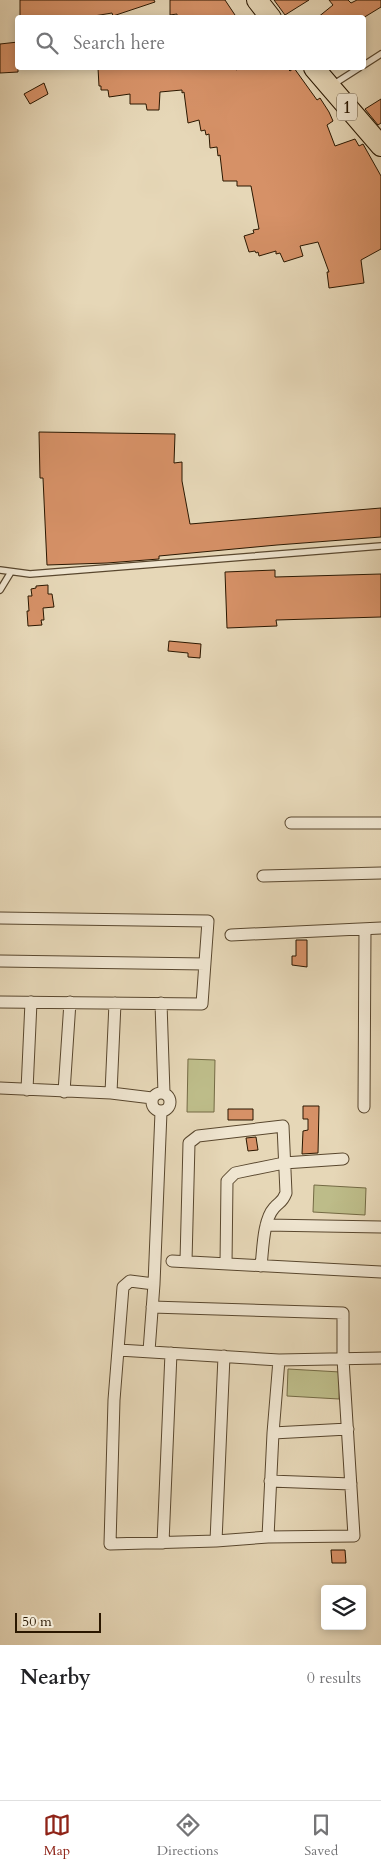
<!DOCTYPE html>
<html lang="en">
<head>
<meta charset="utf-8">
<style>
	:root { --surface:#fff; --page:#f6f6f6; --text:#202124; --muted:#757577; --line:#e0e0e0; --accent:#8f2418 }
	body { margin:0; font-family:Cardo,serif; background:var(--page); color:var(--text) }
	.controls { position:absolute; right:15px; bottom:15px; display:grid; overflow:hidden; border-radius:5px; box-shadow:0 2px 8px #0003 }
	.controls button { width:45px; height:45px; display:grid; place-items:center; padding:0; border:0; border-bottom:1px solid var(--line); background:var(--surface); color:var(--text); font:25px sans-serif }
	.scale { position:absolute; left:15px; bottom:12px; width:86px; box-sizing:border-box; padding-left:5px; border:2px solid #2a1700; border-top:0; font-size:14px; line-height:18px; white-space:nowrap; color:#2a1700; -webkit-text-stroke:4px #efe5d0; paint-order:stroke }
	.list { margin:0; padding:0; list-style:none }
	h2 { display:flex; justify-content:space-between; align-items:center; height:65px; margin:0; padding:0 20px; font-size:21px }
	h2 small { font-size:16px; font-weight:400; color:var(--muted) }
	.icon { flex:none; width:28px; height:28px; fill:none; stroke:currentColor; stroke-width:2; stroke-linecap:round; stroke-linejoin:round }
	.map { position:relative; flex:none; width:381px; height:1645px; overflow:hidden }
	.search { position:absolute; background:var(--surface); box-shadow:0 2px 8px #0003; left:15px; right:15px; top:15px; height:55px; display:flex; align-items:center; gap:12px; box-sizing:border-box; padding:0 18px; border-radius:5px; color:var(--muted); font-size:19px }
	.sheet { height:155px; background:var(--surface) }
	nav { display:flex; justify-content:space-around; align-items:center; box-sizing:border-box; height:70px; border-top:1px solid var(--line); background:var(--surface); font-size:14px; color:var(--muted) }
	nav a { display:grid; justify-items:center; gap:2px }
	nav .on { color:var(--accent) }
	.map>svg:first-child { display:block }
	.green { fill:#bdbc89; stroke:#746a44 }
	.building { fill:#d69167; stroke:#2a1700 }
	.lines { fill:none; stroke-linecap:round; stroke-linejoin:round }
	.lane-casing { stroke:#59472e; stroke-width:8 }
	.street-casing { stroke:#59472e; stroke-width:13 }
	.highway-casing { stroke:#2a1700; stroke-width:22 }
	.lane { stroke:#efe5d0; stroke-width:5.5 }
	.street { stroke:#efe5d0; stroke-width:11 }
	.highway { stroke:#e6d7b7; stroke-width:20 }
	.labels { text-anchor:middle; stroke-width:4; stroke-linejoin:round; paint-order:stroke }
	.shield { fill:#efe5d0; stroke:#65553e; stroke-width:1 }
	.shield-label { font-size:16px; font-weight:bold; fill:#2a1700 }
</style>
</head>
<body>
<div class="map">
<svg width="381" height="1645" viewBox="0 0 381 1645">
	<rect width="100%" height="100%" fill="#e6d7b7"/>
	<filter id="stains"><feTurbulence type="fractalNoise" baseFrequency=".004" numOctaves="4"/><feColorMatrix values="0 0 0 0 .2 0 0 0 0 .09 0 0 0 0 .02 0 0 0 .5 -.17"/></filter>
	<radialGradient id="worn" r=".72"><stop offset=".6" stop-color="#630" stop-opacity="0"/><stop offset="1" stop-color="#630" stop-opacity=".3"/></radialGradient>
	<path class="green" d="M188 1059 215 1060 214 1112H187Z
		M314 1185 366 1188 365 1215 313 1212Z
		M288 1369 340 1372 339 1399 287 1396Z"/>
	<path class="building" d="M20 0H154L155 2 113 16 112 13 94 16 95 18H20Z
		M170 0H225L237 18H177V14L170 15Z
		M274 0H309L285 15Z
		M329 0H348L351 3 357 0H381V7L363 18H317L333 5Z
		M18 42V72L0 73V44Z
		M98 68H235L236 70 240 68H287L290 71 294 68 317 100 320 98 329 112 333 121 327 125 335 146 355 139 359 146 363 144 381 176V249L361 260 364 283 329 288 327 272H329L318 242 300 246 303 256 284 262 280 253 276 254V251L259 256 258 252 256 253 255 251 249 252 244 236 254 233 253 230 259 229 251 186H237V181H223L220 155 218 156 217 147 210 148 209 134 206 135 205 130 201 131 199 120 188 123 184 92 182 93V90L160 92 159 110H147L146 104H130V94L109 97 108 90H101V86H99Z
		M44 83 48 94 30 104 24 94Z
		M381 99V123L378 125 365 109Z
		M39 432 175 434 174 463 182 462V481L190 524 381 508V537L277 545 159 556V559L107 563 47 565 43 478H40Z
		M275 570V577L381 574V617L276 620 277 626 227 628 225 572Z
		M48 585V594H52L54 607 43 608 44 620H41L42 625 28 626 27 611H29L28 596H32L31 589 36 588V586Z
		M169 641 201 644 200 658 188 657V653L168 651Z
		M296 940H307V967L292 965V956H296Z
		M303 1106H319L318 1153 302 1154 303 1131 308 1130V1119H303Z
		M228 1109H253V1120H228Z
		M256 1137 258 1150 248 1151 246 1138Z
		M331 1550H345L346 1563H332Z"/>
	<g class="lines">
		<g class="lane-casing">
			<path id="lane" d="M364 65 381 54
				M334 84 359 68
				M0 570 30 574 381 546
				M0 590 11 572"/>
		</g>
		<g class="street-casing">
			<path id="street" d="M291 823H381
				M263 876 381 873
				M0 918 208 921 202 1004 0 1002
				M231 935 381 928
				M0 961 205 964
				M161 1003 164 1093
				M0 1088 111 1093 152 1098
				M27 1090 31 1002
				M64 1092 70 1002
				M152 1102a9 9 0 1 1 18 0a9 9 0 1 1-18 0Z
				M111 1093 115 1003
				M364 1107 365 929
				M266 1225 381 1227
				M172 1261 381 1272
				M186 1261 189 1143 198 1136 283 1126 286 1193C282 1203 280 1201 274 1208 263 1220 263 1250 261 1266
				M226 1264 227 1181 235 1173 284 1163 343 1159
				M152 1307 343 1313V1359L354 1536 268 1537 216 1541 110 1544 114 1400 123 1287 130 1281 154 1284
				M119 1350 279 1360 381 1358
				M149 1351 154 1284 161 1112
				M273 1433 348 1429
				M270 1481 351 1484
				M268 1537 273 1433 279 1360
				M216 1541 224 1356
				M163 1543 171 1353"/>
		</g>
		<g class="highway-casing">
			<path id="highway" d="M257 0 271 18
				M314 68 381 146"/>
		</g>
		<use href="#lane" class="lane"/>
		<use href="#street" class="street"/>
		<use href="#highway" class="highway"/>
	</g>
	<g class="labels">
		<rect class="shield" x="337" y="93.5" width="20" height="27" rx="4"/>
		<g class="shield-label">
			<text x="347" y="113">1</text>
		</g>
	</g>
	<rect width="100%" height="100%" filter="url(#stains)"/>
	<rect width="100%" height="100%" fill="url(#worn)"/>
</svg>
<div class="controls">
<button><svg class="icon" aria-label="layers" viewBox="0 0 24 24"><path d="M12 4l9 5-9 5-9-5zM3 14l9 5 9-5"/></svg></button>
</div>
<div class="scale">50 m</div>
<div class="search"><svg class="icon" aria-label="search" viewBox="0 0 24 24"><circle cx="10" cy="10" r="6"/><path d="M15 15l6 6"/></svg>Search here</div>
</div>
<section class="sheet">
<h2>Nearby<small>0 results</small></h2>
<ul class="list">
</ul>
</section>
<nav>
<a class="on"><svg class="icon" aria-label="map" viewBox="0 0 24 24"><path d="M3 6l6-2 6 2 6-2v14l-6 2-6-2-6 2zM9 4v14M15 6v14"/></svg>Map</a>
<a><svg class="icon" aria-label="directions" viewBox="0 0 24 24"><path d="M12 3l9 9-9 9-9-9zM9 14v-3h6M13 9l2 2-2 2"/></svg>Directions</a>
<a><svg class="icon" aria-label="saved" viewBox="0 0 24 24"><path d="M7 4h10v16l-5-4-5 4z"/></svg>Saved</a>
</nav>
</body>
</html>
